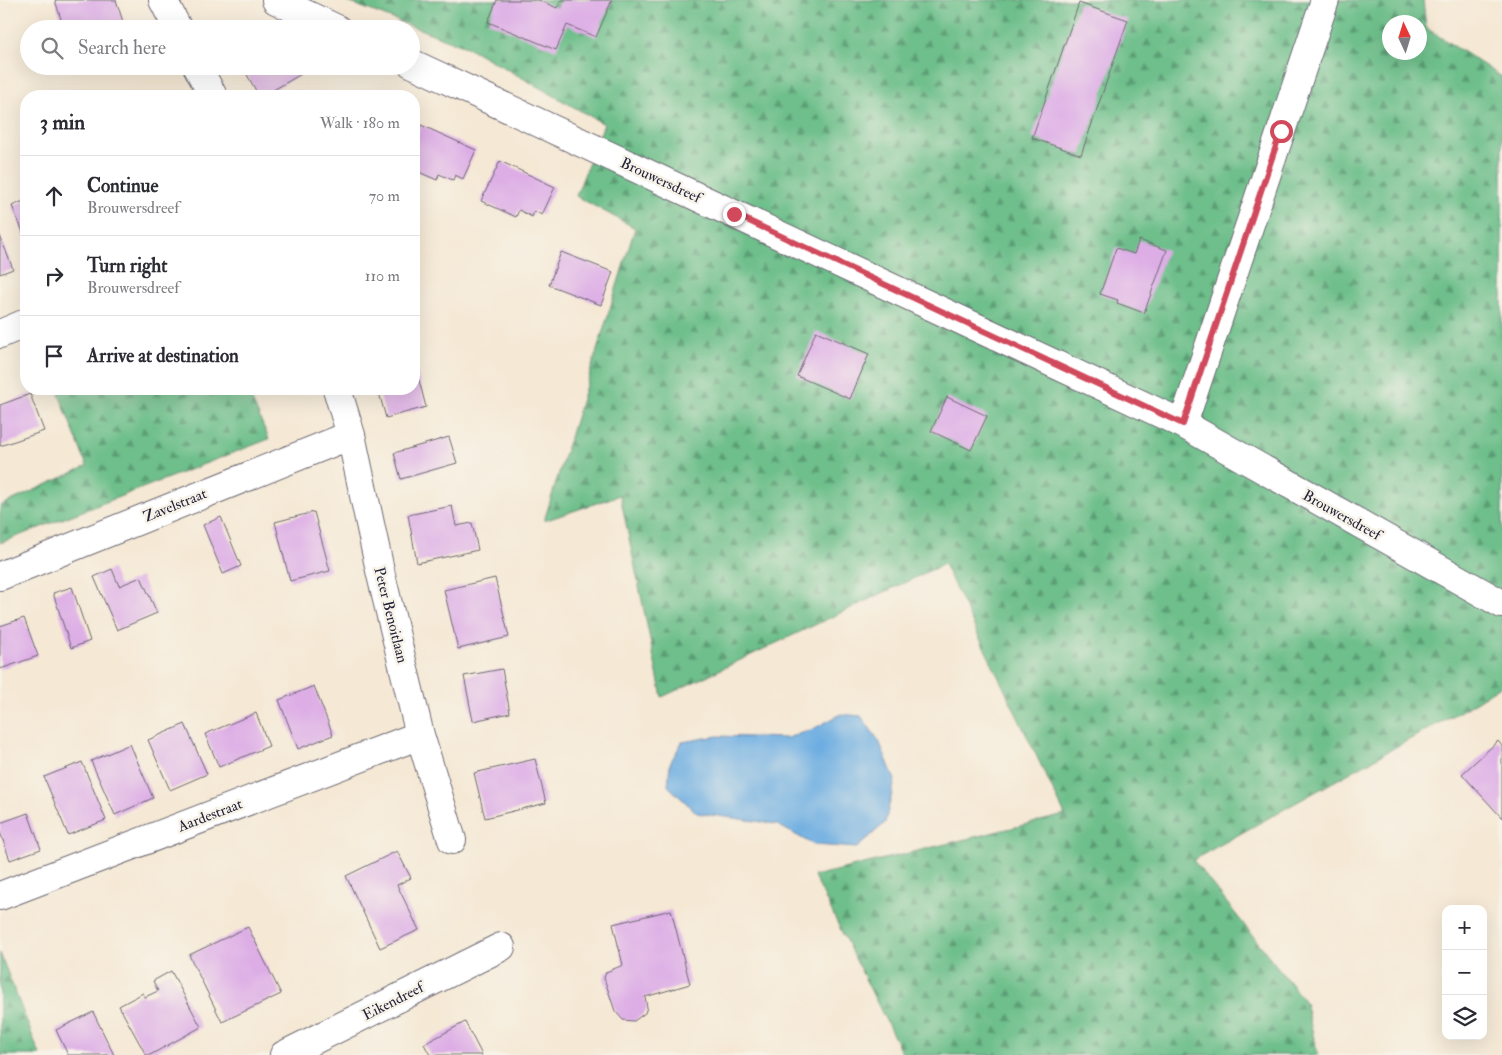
<!DOCTYPE html>
<html lang="en">
<head>
<meta charset="utf-8">
<style>
	:root { --surface:#fff; --page:#f2f2f3; --text:#2b2b33; --muted:#7c7c81; --line:#e1e1e2 }
	body { margin:0; font-family:"IM FELL Double Pica",serif; background:var(--page); color:var(--text) }
	.controls { position:absolute; right:15px; bottom:15px; display:grid; overflow:hidden; border-radius:10px; box-shadow:0 5px 20px #0002 }
	.controls button { width:45px; height:45px; display:grid; place-items:center; padding:0; border:0; border-bottom:1px solid var(--line); background:var(--surface); color:var(--text); font:25px sans-serif }
	.compass { position:absolute; left:1382px; top:15px; width:45px; height:45px; border-radius:50%; background:var(--surface); box-shadow:0 5px 20px #0002; rotate:356deg }
	.stop { position:absolute; width:15px; height:15px; margin:-11px; border:4px solid #d1495b; border-radius:50%; background:#fff }
	.stop.end { background:#d1495b; border-color:#fff; box-shadow:0 1px 5px #0008 }
	.list { margin:0; padding:0; list-style:none }
	h2 { display:flex; justify-content:space-between; align-items:center; height:65px; margin:0; padding:0 20px; font-size:21px }
	h2 small { font-size:16px; font-weight:400; color:var(--muted) }
	.list li { display:grid; grid-template-columns:32px 1fr auto; gap:15px; align-items:center; box-sizing:border-box; height:80px; padding:0 20px; border-top:1px solid var(--line) }
	.list b { display:block; font-size:19px; white-space:nowrap }
	.list p { margin:0; font-size:16px; white-space:nowrap; color:var(--muted) }
	.list em { font-size:16px; font-style:normal; color:var(--muted) }
	.icon { flex:none; width:28px; height:28px; fill:none; stroke:currentColor; stroke-width:2; stroke-linecap:round; stroke-linejoin:round }
	.map { position:relative; flex:none; width:1502px; height:1055px; overflow:hidden }
	.search { position:absolute; background:var(--surface); box-shadow:0 5px 20px #0002; left:20px; top:20px; width:400px; height:55px; display:flex; align-items:center; gap:12px; box-sizing:border-box; padding:0 18px; border-radius:28px; color:var(--muted); font-size:19px }
	.panel { position:absolute; background:var(--surface); box-shadow:0 5px 20px #0002; left:20px; top:90px; width:400px; height:305px; border-radius:20px }
	.map>svg:first-child { display:block }
	.forest { fill:url(#forest-firs); stroke:#487063; fill-rule:evenodd }
	.water { fill:#6dade1; stroke:#48688e }
	.building { fill:#ddade6 }
	.lines { fill:none; stroke-linecap:round; stroke-linejoin:round }
	.minor-casing { stroke:#6c6771; stroke-width:30 }
	.minor { stroke:#fff; stroke-width:28 }
	.route { stroke:#d1495b; stroke-width:6 }
	.labels { text-anchor:middle; stroke-width:5; stroke-linejoin:round; paint-order:stroke }
	.street-label { font-size:15px; fill:#22223b; stroke:#f7f3e8 }
</style>
</head>
<body>
<div class="map">
<svg width="1502" height="1055" viewBox="0 0 1502 1055">
	<defs>
		<pattern id="forest-firs" width="22" height="20" patternUnits="userSpaceOnUse" patternTransform="scale(1.25)"><rect width="22" height="20" fill="#6ebf8b"/><path d="M5 1l3.5 6h-7zM16 11l3.5 6h-7z" fill="#5a9b73"/></pattern>
	</defs>
	<rect width="100%" height="100%" fill="#f7f3e8"/>
	<filter id="ink" filterUnits="userSpaceOnUse"><feTurbulence type="fractalNoise" baseFrequency=".02" numOctaves="2"/><feDisplacementMap in="SourceGraphic" scale="10" xChannelSelector="R" yChannelSelector="G"/><feConvolveMatrix kernelMatrix="1 2 1 2 8 2 1 2 1" color-interpolation-filters="sRGB"/></filter>
	<filter id="wash" filterUnits="userSpaceOnUse"><feTurbulence type="fractalNoise" baseFrequency=".0096" numOctaves="4" result="noise"/><feDisplacementMap in="SourceGraphic" scale="20" xChannelSelector="R" yChannelSelector="G"/><feGaussianBlur stdDeviation="1.12" result="paint"/><feColorMatrix in="noise" values="0 0 0 0 0 0 0 0 0 0 0 0 0 0 0 0 0 1.4 0 .05"/><feComposite in="paint" operator="in"/></filter>
	<g filter="url(#wash)">
		<rect width="100%" height="100%" fill="#f5e8d4"/>
		<path class="forest" d="M343 0H1423L1426 28 1502 77V685L1466 708 1193 860 1305 1002 1318 1055H903L814 876 1065 815 944 564 662 697 620 495 544 521 635 228 576 196 604 124 469 48ZM1390 22H1420V52H1390Z
			M57 389H247L269 439 0 543V506L87 466Z
			M0 953 1 956 40 1055H0Z"/>
		<path class="water" d="M841 714 861 716 879 741 895 780 885 823 857 848 814 845 776 824 697 813 668 786 670 763 682 742 717 736 787 738 813 729Z"/>
		<g id="blocks">
			<path class="building" d="M55 0H116L125 28 121 29H64Z
				M497 0H539L557 8 561 0H612L596 37 567 25 556 50 488 22Z
				M1079 3 1128 20 1081 155 1032 138Z
				M242 66H299L303 73 263 96H259Z
				M421 125 476 150 463 179 455 175 453 180 439 174 437 180 414 170V140Z
				M500 161 555 187 542 215 534 211 532 217 519 210 516 217 481 201Z
				M26 200V239L12 206Z
				M0 236 13 269 0 274Z
				M1139 240 1167 250 1144 313 1117 303 1118 300 1100 294 1116 248 1134 254Z
				M561 252 613 272 601 305 549 285Z
				M816 331 869 354 850 399 797 376Z
				M414 361 426 407 386 418 378 389H414Z
				M30 394 44 431 0 446V405Z
				M947 397 987 416 971 450 931 431Z
				M449 437 457 463 401 479 394 453Z
				M452 506 456 526 472 523 478 550 417 563 408 515Z
				M314 512 330 571 290 581 275 522Z
				M221 517 241 566 223 574 203 525Z
				M112 569 119 586 141 577 157 613 117 630 94 577Z
				M495 578 509 637 458 649 444 590Z
				M72 587 90 641 71 648 53 593Z
				M24 618 38 656 0 669V626Z
				M502 669 510 713 473 721 464 676Z
				M314 686 333 735 298 749 279 700Z
				M256 713 269 746 219 767 205 734Z
				M185 724 207 774 170 790 148 740Z
				M1498 741 1502 746V818L1462 774Z
				M130 744 153 798 115 815 91 761Z
				M535 759 546 803 485 818 474 773Z
				M82 762 106 820 68 835 44 777Z
				M28 813 41 849 10 860 0 832V823Z
				M397 851 411 878 397 885 419 930 380 948 346 876Z
				M671 910 690 984 645 997 647 1007 645 1013 634 1021 623 1020 615 1011 604 978 606 972 623 965 613 924Z
				M248 927 281 994 222 1022 189 955Z
				M171 971 201 1027 150 1055H146L119 1006 143 993 145 997 158 991 153 981Z
				M93 1012 114 1055H68L56 1030Z
				M465 1022 482 1055H430L424 1044Z"/>
		</g>
	</g>
	<g filter="url(#ink)">
		<use href="#blocks" fill-opacity="0" stroke="#6c6771" stroke-width="1"/>
		<g class="lines">
			<g class="minor-casing">
				<path id="minor" d="M163 0 178 29
					M276 0 337 29
					M411 63 1183 424 1502 604
					M197 66 213 96
					M0 334 26 323
					M337 389 351 435 381 575 420 735 452 840
					M1183 424 1325 0
					M0 576 351 435
					M0 896 420 735
					M284 1055 501 947"/>
			</g>
			<use href="#minor" class="minor"/>
		</g>
	</g>
	<g class="lines" filter="url(#ink)">
		<path class="route" d="M734 214 1183 424 1281 131"/>
	</g>
	<g class="labels">
		<g class="street-label">
			<text transform="translate(661 180) rotate(25)" y="5">Brouwersdreef</text>
			<text transform="translate(175 505) rotate(-22)" y="5">Zavelstraat</text>
			<text transform="translate(1342 515) rotate(29)" y="5">Brouwersdreef</text>
			<text transform="translate(391 615) rotate(76)" y="5">Peter Benoitlaan</text>
			<text transform="translate(210 815) rotate(-21)" y="5">Aardestraat</text>
			<text transform="translate(393 1001) rotate(-27)" y="5">Eikendreef</text>
		</g>
	</g>
</svg>
<div class="controls">
<button>+</button>
<button>−</button>
<button><svg class="icon" aria-label="layers" viewBox="0 0 24 24"><path d="M12 4l9 5-9 5-9-5zM3 14l9 5 9-5"/></svg></button>
</div>
<svg class="compass" viewBox="-18 -18 36 36"><path d="M0-13l5 13h-10z" fill="#e53935"/><path d="M0 13l5-13h-10z" fill="#7c7c81"/></svg>
<div class="stop" style="left:1281px;top:131px"></div>
<div class="stop end" style="left:734px;top:214px"></div>
<div class="search"><svg class="icon" aria-label="search" viewBox="0 0 24 24"><circle cx="10" cy="10" r="6"/><path d="M15 15l6 6"/></svg>Search here</div>
<section class="panel">
<h2>3 min<small>Walk · 180 m</small></h2>
<ul class="list">
<li><svg class="icon" aria-label="ahead" viewBox="0 0 24 24"><path d="M12 20V5M6 11l6-6 6 6"/></svg><div><b>Continue</b><p>Brouwersdreef</p></div><em>70 m</em></li>
<li><svg class="icon" aria-label="right" viewBox="0 0 24 24"><path d="M7 20v-9h11M14 6l5 5-5 5"/></svg><div><b>Turn right</b><p>Brouwersdreef</p></div><em>110 m</em></li>
<li><svg class="icon" aria-label="arrive" viewBox="0 0 24 24"><path d="M6 21V4h12l-3 4 3 4H6"/></svg><div><b>Arrive at destination</b></div></li>
</ul>
</section>
</div>
</body>
</html>
